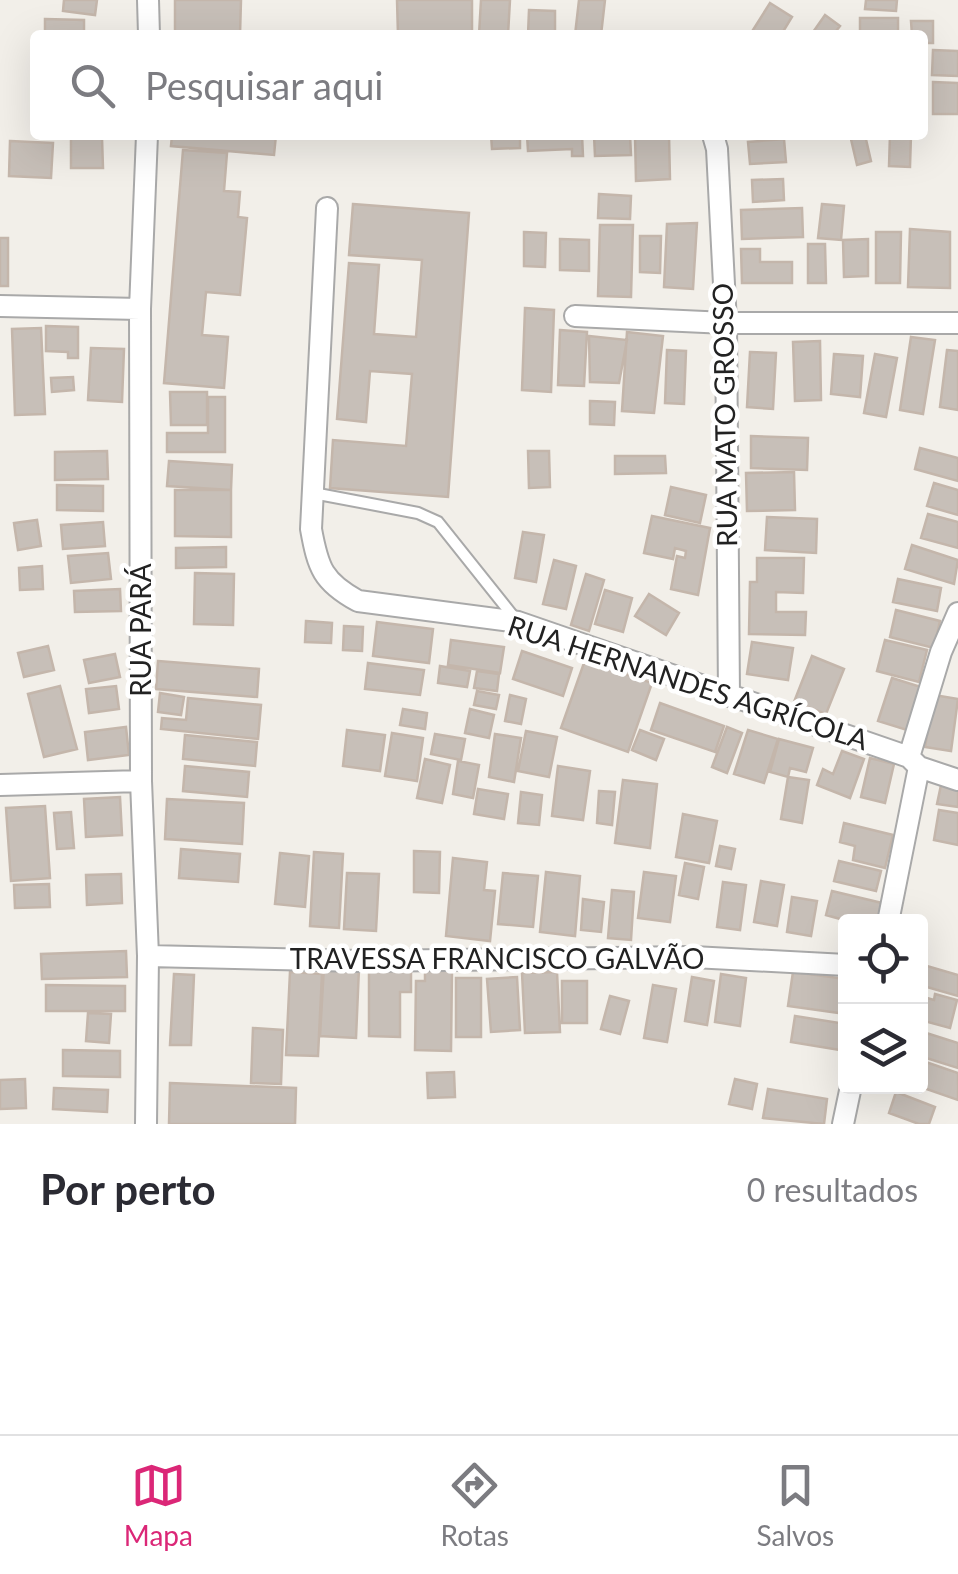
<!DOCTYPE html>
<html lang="pt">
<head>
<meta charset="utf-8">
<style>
	:root { --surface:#fff; --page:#f7f7f7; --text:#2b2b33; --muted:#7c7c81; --line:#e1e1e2; --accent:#db2777 }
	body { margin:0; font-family:Lato,sans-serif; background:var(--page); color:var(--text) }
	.controls { position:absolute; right:30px; bottom:30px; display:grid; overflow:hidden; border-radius:10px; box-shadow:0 10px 40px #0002 }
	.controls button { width:90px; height:90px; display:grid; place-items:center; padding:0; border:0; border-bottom:2px solid var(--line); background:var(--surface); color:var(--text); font:50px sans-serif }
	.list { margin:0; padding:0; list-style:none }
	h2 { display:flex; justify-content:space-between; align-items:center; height:130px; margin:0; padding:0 40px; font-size:42px }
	h2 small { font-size:32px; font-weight:400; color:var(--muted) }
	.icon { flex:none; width:55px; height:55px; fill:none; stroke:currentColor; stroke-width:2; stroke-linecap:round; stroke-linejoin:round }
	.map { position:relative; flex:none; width:958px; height:1124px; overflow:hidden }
	.search { position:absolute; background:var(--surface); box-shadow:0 10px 40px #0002; left:30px; right:30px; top:30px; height:110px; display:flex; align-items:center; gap:25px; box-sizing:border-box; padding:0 35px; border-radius:10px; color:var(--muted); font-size:38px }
	.sheet { height:310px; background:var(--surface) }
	nav { display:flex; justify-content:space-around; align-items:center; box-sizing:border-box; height:140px; border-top:2px solid var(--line); background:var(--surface); font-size:28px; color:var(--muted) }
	nav a { display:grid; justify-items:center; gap:5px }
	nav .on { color:var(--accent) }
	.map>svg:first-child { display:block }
	.building { fill:#c7bfb8; stroke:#c4b6ab; stroke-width:2.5 }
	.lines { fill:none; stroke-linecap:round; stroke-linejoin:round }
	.lane-casing { stroke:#a9a9a9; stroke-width:14 }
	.street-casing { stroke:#a9a9a9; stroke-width:24 }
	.lane { stroke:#fff; stroke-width:10 }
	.street { stroke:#fff; stroke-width:20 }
	.labels { text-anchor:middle; stroke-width:9; stroke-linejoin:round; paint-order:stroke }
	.street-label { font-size:28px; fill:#222; stroke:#fff }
</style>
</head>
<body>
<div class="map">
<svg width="958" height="1124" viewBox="0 0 958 1124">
	<rect width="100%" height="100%" fill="#f2efe9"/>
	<path class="building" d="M64 0H97L95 15 63 11Z
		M175 0H241L240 35H175Z
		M397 0H472V35H398Z
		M481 0H510L508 35H479Z
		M579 0H605L601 35H575Z
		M866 0H897L896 11 865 9Z
		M770 3 792 17 781 35H760L753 30Z
		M529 10 555 11V35H528Z
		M825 15 840 26 833 35H811Z
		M860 18H898V35H860Z
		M45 19 84 20V35H45Z
		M911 21H933V43H923V35H912Z
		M933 50 958 51V76L932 75Z
		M933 82 958 83V114H933Z
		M172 135H276L274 155 171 146Z
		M491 135H520V148L492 149Z
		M527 135H582L583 156H572V149L528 151Z
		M594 135H630L631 155 595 156Z
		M635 135H669L670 179 636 181Z
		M850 135H865L871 161 857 165Z
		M890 135H911L910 167 889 166Z
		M71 138H102L103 168H71Z
		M784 139 786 162 750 164 748 142Z
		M10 141 53 143 51 178 9 176Z
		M183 150 227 153 224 191 240 192 238 217 247 218 240 295 206 292 202 335 228 337 224 388 164 383Z
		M783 179 784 200 753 202 752 180Z
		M599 194 631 196 630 219 598 218Z
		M353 204 469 213 448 497 330 488 333 440 406 446 412 374 370 371 366 422 337 419 349 263 379 265 374 334 416 337 422 260 349 255Z
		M822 204 844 206 841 240 818 238Z
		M802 208 803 237 742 239 741 210Z
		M697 223 693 289 664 287 667 224Z
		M600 225H633L631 297 598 296Z
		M910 229 950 232V288L908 287Z
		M524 232 546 233 545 267 524 266Z
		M876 232H901L900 283H876Z
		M640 236H661L660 273 640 272Z
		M0 238H8V286H0Z
		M560 239 589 240V271L560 270Z
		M868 239V276L844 277 843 240Z
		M808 244H825L826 283H808Z
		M741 249H760V262H792V283H742Z
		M525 308 554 310 551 392 522 390Z
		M46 326 78 327V358H68V352L46 351Z
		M41 328 45 414 15 415 12 329Z
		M560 330 587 332 584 386 558 385Z
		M627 332 663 336 654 413 622 411Z
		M589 336 627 340 619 383 590 382Z
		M911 337 935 340 923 414 900 410Z
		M820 341 821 400 795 401 793 342Z
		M91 348 124 349 122 402 88 400Z
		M667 350 686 351 684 404 665 403Z
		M947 350 958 351V410L940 407Z
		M750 352 776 353 773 409 747 407Z
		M834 354 863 356 860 397 831 394Z
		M875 354 897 358 886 417 864 413Z
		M73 377 74 390 52 392 51 378Z
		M170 392H207V425H171Z
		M208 397H225V452H167V433H208Z
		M590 401 615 402 614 425 590 424Z
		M751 436 808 438 807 470 751 468Z
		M920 448 958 458V481L915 469Z
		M107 451 108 479 55 480V452Z
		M528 451H549L550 487 529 488Z
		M615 456H665L666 473 615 474Z
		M169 461 232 465 231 490 167 486Z
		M794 472 795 510 747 511 746 473Z
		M934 483 958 490V515L927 506Z
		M57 485 103 486V511L57 510Z
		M671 487 706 495 700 523 665 515Z
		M175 490H231V537L175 536Z
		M928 514 958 522V548L921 538Z
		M652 516 710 528 698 595 671 589 677 556 685 558 686 551 675 548 673 559 644 553Z
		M767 517 817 519 816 553 765 550Z
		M37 520 41 546 18 550 14 523Z
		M103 522 105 546 63 549 61 525Z
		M523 532 544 535 536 582 515 578Z
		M912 545 958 560 954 584 905 569Z
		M226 547V567L176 568V548Z
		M108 553 111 579 71 583 68 556Z
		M757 558H804L803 593 776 592V612H806L805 635 749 634 750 582H757Z
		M554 560 576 566 566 609 543 604Z
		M42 566 43 589 20 590 19 568Z
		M195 573 234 574 233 625 194 624Z
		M586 574 604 580 589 631 571 625Z
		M898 579 941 588 937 611 893 602Z
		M120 589 121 611 75 612 74 591Z
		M605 590 632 598 623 632 595 624Z
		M649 594 679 613 666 635 635 616Z
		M896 610 940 621 934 648 890 637Z
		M306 621 332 623 331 643 305 642Z
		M377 622 433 629 429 663 373 656Z
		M344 626 363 627 362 651 343 650Z
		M451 640 504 647 500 673 448 665Z
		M885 640 927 650 919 682 877 671Z
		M752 642 793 648 788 680 747 674Z
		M48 646 54 670 24 677 18 653Z
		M522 651 572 668 563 696 513 679Z
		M115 654 120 677 89 683 84 660Z
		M812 656 844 669 826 714 794 702Z
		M585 660 652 683 628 752 561 728Z
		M158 661 259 669 257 697 156 689Z
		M368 663 424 670 420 695 365 689Z
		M440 666 470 671 467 687 438 683Z
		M477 671 499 674 497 691 474 688Z
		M892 678 921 687 907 730 878 721Z
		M60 686 77 749 44 757 28 694Z
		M116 686 119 709 89 713 86 689Z
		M477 691 499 695 496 709 474 705Z
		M160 693 184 697 181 715 158 712Z
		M510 695 526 699 521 724 505 721Z
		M934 695 958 699 951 751 925 747Z
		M188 698 261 705 258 739 161 729 162 718 186 720Z
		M660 703 724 726 715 752 651 730Z
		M403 709 427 713 425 729 400 725Z
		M470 709 494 715 489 738 465 733Z
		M126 727 129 755 88 760 85 732Z
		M727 727 742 733 727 773 712 767Z
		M347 730 385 735 380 771 343 766Z
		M640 730 664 739 656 760 632 750Z
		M748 730 778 739 764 783 734 774Z
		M526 731 557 737 549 777 518 771Z
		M392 733 423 738 417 781 385 776Z
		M435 734 465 739 461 760 431 754Z
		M495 734 521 738 514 782 489 777Z
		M185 735 257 742 255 766 183 759Z
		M779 739 813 748 806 772 790 768 788 777 770 772Z
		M842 751 864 759 850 798 817 785 823 769 833 774Z
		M870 758 894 764 885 803 861 797Z
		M425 759 450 765 442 803 417 798Z
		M458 761 479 765 473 798 453 794Z
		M185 766 249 772 247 797 183 791Z
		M558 766 590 771 583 820 552 816Z
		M788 777 809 780 802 823 781 819Z
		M623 780 657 784 650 848 615 843Z
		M941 785 958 787V807L937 804Z
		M478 789 508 794 504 819 474 814Z
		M599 791 615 792 612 825 597 823Z
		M521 792 542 795 539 825 518 823Z
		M120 797 122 835 86 837 84 799Z
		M167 799 244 803 242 844 165 839Z
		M45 806 50 878 11 881 6 808Z
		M939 810 958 813V845L934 840Z
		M71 812 74 848 57 849 54 813Z
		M683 814 717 821 709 863 676 857Z
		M844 823 893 835 885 868 853 860 855 846 840 842Z
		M720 846 735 849 731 869 716 866Z
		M181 849 240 854 238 882 179 878Z
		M414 851 440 852 439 893 414 892Z
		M314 852 343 854 339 928 310 926Z
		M280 853 309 856 305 907 275 904Z
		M453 858 487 862 484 890 495 891 490 941 446 936Z
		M839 861 881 871 876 891 834 881Z
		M685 863 704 867 698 899 679 895Z
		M546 872 580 876 575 936 540 932Z
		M644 872 676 876 670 922 638 918Z
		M347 873 379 874 376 931 344 929Z
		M503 873 538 876 533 927 498 924Z
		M121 874 122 903 87 905 86 875Z
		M761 881 784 885 777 926 754 922Z
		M723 882 746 885 740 930 717 927Z
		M49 884 50 907 15 908 14 885Z
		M612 890 634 892 631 940 608 938Z
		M832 891 882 903 878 922H851L826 915Z
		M792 897 817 901 811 936 787 932Z
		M583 899 604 902 601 932 581 930Z
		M126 951 127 977 42 979 41 954Z
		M920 964 958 975V996L920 985Z
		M369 965 411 966V992H400V1037L369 1036Z
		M324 966 359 968 356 1038 320 1036Z
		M425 970 452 971 451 1051 415 1050 416 981H425Z
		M290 972 322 974 318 1056 286 1055Z
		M557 972 560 1032 525 1033 522 973Z
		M793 972 846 979V1014L788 1006Z
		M174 974 194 975 191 1045H170Z
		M721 974 746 978 740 1026 715 1022Z
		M517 977 520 1030 491 1032 487 979Z
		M692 977 714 981 707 1025 685 1021Z
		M456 978H481V1037H456Z
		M562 981H587V1023H562Z
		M46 985 125 986V1011H46Z
		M653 985 676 989 667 1042 644 1038Z
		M935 994 957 1000 950 1028 924 1021 926 1016 920 1014V996L934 1000Z
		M610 996 629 1001 620 1034 601 1029Z
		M88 1013 111 1014 109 1043 86 1041Z
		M795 1016 846 1024V1051L791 1042Z
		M253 1028 283 1030 281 1084 251 1083Z
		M920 1031 958 1043V1068L920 1056Z
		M63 1050 120 1051V1077L63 1076Z
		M920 1060 958 1073V1100L918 1086H920Z
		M454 1072 455 1097 428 1098 427 1073Z
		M25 1079 26 1108 0 1109V1080Z
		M735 1079 757 1084 752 1109 729 1104Z
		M170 1083 296 1088 295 1124H169Z
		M54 1088 108 1090 107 1112 53 1109Z
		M768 1089 827 1099 824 1124 763 1118Z
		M896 1092 935 1107 929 1124H919L889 1113Z"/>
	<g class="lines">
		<g class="lane-casing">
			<path id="lane" d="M313 493 418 513 438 522 517 621"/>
		</g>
		<g class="street-casing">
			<path id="street" d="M148 0 149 35
				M713 135 717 149 726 323 729 696
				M327 208 311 529C318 568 323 582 358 601L518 622 909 757 919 767 958 780
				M0 306 140 309
				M575 316 726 323H958
				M909 757 941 652 958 613
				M0 785 141 781
				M888 922 919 767
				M148 956 360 961 693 957 846 965
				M146 1124 148 956 141 781 140 309 147 135
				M843 1124 851 1086"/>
		</g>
		<use href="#lane" class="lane"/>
		<use href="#street" class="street"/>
	</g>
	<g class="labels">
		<g class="street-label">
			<text transform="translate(725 415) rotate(-91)" y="10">RUA MATO GROSSO</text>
			<text transform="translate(141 630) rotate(-90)" y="10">RUA PARÁ</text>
			<text transform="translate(688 683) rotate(18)" y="10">RUA HERNANDES AGRÍCOLA</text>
			<text x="497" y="969">TRAVESSA FRANCISCO GALVÃO</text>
		</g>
	</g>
</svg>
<div class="controls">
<button><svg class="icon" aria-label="locate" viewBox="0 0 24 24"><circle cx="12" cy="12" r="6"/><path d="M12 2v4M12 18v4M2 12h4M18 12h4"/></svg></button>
<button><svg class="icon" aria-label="layers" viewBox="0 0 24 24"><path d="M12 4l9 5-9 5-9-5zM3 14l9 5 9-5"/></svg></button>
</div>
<div class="search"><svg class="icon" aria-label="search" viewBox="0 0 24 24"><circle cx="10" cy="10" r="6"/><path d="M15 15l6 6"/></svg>Pesquisar aqui</div>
</div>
<section class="sheet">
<h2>Por perto<small>0 resultados</small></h2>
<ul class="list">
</ul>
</section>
<nav>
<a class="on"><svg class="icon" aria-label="map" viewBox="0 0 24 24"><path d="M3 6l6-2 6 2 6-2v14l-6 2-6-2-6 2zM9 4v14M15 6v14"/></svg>Mapa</a>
<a><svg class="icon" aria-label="directions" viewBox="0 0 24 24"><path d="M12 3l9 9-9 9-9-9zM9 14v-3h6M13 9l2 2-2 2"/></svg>Rotas</a>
<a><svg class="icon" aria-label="saved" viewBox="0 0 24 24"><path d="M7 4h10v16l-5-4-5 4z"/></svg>Salvos</a>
</nav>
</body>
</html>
